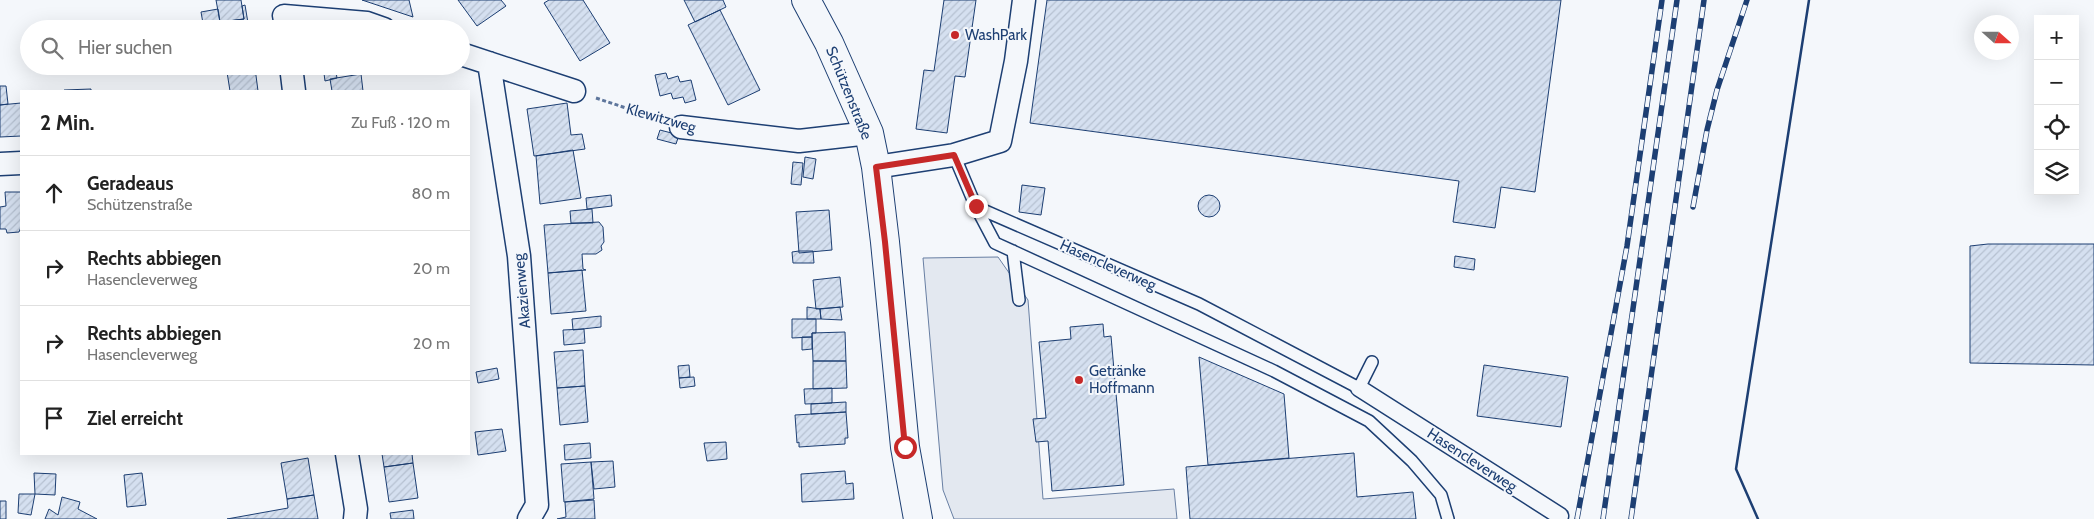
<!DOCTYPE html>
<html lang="de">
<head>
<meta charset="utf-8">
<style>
	:root { --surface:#fff; --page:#f2f2f2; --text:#222; --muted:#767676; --line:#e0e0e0 }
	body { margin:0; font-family:Cabin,sans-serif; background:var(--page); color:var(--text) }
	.controls { position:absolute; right:15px; top:15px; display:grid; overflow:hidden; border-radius:0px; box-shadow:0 5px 20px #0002 }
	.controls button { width:45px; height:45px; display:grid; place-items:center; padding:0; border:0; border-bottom:1px solid var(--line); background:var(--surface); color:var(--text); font:25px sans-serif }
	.compass { position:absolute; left:1974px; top:15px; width:45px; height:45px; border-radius:50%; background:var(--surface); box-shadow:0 5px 20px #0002; rotate:111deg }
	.stop { position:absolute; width:15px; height:15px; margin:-11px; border:4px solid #c62828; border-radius:50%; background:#fff }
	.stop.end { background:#c62828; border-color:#fff; box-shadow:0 1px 5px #0008 }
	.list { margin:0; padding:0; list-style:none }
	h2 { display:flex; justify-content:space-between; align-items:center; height:65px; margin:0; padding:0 20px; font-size:21px }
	h2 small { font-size:16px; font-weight:400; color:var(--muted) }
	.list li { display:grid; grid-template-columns:32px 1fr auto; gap:15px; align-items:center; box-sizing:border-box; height:75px; padding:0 20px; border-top:1px solid var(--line) }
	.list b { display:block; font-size:19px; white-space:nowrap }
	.list p { margin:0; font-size:16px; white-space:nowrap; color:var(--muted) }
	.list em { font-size:16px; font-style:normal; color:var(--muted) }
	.icon { flex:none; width:28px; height:28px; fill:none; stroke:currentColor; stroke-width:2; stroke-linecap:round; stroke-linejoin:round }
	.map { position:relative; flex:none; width:2094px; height:519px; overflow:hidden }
	.search { position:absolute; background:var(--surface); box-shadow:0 5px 20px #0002; left:20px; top:20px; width:450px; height:55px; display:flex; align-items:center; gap:12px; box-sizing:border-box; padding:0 18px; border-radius:28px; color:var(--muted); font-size:19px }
	.panel { position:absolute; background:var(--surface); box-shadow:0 5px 20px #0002; left:20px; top:90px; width:450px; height:365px; border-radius:0px }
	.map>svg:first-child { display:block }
	.parking { fill:#e3e8f0; stroke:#687fa3 }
	.building { fill:url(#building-hatch); stroke:#1d3f73 }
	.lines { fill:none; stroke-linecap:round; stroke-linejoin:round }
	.service-casing { stroke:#1d3f73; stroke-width:14 }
	.pedestrian-casing { stroke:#1d3f73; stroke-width:19 }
	.minor-casing { stroke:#1d3f73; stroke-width:25 }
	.secondary-casing { stroke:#1d3f73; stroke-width:30 }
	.path { stroke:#5e769c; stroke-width:3; stroke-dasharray:4 2.5; stroke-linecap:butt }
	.service { stroke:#f4f7fb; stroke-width:11 }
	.pedestrian { stroke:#f4f7fb; stroke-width:16 }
	.minor { stroke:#f4f7fb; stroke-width:22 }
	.secondary { stroke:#f4f7fb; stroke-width:28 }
	.rail-casing { stroke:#1d3f73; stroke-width:5.5 }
	.rail { stroke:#f4f7fb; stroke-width:4; stroke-dasharray:11; stroke-linecap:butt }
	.wall { stroke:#1d3f73; stroke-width:2.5 }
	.route { stroke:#c62828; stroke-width:6 }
	.poi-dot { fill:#c62828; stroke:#f4f7fb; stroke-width:2 }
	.labels { text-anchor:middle; stroke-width:4; stroke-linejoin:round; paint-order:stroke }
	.poi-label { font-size:15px; fill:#1d3f73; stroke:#f4f7fb; text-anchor:start }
	.street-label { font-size:15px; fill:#1d3f73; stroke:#f4f7fb }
</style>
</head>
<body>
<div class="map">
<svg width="2094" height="519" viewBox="0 0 2094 519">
	<defs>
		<pattern id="building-hatch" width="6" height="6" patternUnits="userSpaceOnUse" patternTransform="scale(1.25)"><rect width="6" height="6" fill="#d5e0f0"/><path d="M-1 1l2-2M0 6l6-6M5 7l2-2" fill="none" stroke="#b6c1d1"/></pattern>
	</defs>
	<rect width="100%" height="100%" fill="#f4f7fb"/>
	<path class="parking" d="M998 257 1028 300 1043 499 1174 489 1177 519H954L943 490 923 258Z"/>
	<path class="building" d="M216 0H241L244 19 220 22Z
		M362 0H409L413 17Z
		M458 0H501L506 6 477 26Z
		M549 0H583L610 43 580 61 544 3Z
		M684 0H723L726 7 695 22Z
		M944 0H976L965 77 955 76 947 133 916 129 924 70 934 71Z
		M1047 0H1561L1535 192 1501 187 1495 228 1453 222 1459 181 1030 123Z
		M245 5 249 29H221L220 22 244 19 242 6Z
		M218 9 221 29H204L201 12Z
		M720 10 760 90 728 105 688 25Z
		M226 66H254L255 68 227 72Z
		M323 66H335L337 78 325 81Z
		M255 68 258 91H230L227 72Z
		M666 73 668 79 678 76 680 82 691 80 696 100 685 103 683 97 673 99 671 93 660 96 655 75Z
		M361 74 363 91H332L330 79Z
		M0 86H6L8 104 0 105Z
		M91 89V91H64V90Z
		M21 103V136L0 137V105Z
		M567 103 571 135 582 134 585 149 534 156 527 109Z
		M660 130 679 135 676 144 657 139Z
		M573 150 581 198 540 204 536 156Z
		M805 157 816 159 813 179 803 177Z
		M793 162 803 163 801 185 791 184Z
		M1022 185 1045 188 1041 215 1019 212Z
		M5 192H21V227L19 232 7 233 6 229H0V207L6 206Z
		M611 195 612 206 587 209 586 198Z
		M1198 206a11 11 0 1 1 22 0a11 11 0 1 1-22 0Z
		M592 209 593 223H571L570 211Z
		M829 210 832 250 799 253 796 212Z
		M599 222 603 227 604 242 601 246 602 250 596 254H582L583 269 586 270 548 273 544 225Z
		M1988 244H2094V365L1970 363V246Z
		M799 251H813L814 263H793L792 252Z
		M1455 256 1475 259 1474 270 1454 267Z
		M582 270 586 311 551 314 548 273Z
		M840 277 843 307 816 309 813 280Z
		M807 307 820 309 821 319H807Z
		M840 307 842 320 821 319 820 309Z
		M601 316V327L573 330 572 319Z
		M792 319H816V333H812V337L792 338Z
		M1103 324 1104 337 1111 336 1124 485 1052 491 1048 441 1036 442 1033 419 1046 418 1039 342 1071 339 1070 327Z
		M584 329 585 343 564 345 563 330Z
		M845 332 846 361H813L812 333Z
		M802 337H812V349L802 350Z
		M583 350 585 386 557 388 554 352Z
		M1199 357 1284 394 1289 458 1208 465Z
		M813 361H846L847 388 813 389Z
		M689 365 690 377 679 378 678 366Z
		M1484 365 1568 377 1561 427 1477 416Z
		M497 368 499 379 478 383 476 372Z
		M694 377 695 386 680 388 679 378Z
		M585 386 588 422 560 425 557 388Z
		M832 388V403L805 404 804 389Z
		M846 402V412L811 414V404Z
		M846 412 848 438H845V444L799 447V442L797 443 795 415Z
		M502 429 506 451 478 455 475 432Z
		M726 442 727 459 707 461 704 443Z
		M590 443 591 458 565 460 564 445Z
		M1354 453 1357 497 1413 492 1416 519H1190L1186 467Z
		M382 454H412L413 463 384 467Z
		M308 458 314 495 287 499 281 463Z
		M613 461 615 487 594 489 591 462Z
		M591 462 594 499 564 502 561 464Z
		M413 463 418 498 389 502 384 467Z
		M845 471 846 484 853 483 854 499 802 502 801 474Z
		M34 473 56 474 55 495 35 494Z
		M142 473 146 505 127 507 124 475Z
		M19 494H35L31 515 18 513Z
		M314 495 318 519H227L288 508 287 499Z
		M62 497 80 502 78 509 97 519H45L49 509 58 515Z
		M594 500 595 519H557L566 517 565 502Z
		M0 501H6V519H0Z
		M413 510 414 519H391L390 513Z"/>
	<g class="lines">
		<g class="service-casing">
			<path id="service" d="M954 155 976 207 1199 304 1359 388 1372 362
				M976 207 995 243 1274 371 1369 421 1412 461 1441 495 1448 519
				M1013 251 1019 300"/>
		</g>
		<g class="pedestrian-casing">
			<path id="pedestrian" d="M1359 388 1560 516"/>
		</g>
		<g class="minor-casing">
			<path id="minor" d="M284 16 367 23 384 29
				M461 54 574 91
				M489 63 519 256 537 505 529 519
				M291 66 294 91
				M681 127 799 141 869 133
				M0 164 21 163
				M876 167 954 155 1000 141 1016 61 1024 0
				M347 454 356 509 355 519"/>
		</g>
		<g class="secondary-casing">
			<path id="secondary" d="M806 0 829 43 869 133 876 167 885 242 905 447 918 519"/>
		</g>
		<path class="path" d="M596 98 659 119"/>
		<use href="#service" class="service"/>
		<use href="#pedestrian" class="pedestrian"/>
		<use href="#minor" class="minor"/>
		<use href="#secondary" class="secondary"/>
		<g class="rail-casing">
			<path id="rail" d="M1693 207 1707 130 1717 90 1747 0
				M1577 519 1627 246 1662 0
				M1603 519 1677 0
				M1631 519 1704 0"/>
		</g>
		<use href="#rail" class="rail"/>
		<path class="wall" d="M1758 519 1736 469 1809 0"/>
	</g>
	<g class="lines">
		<path class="route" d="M905 447 885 242 876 167 954 155 976 206"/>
	</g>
	<g class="poi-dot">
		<circle cx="955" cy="35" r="5"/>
		<circle cx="1079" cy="380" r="5"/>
	</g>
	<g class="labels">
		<g class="poi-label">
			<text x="965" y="40">WashPark</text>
			<text x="1089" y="376">Getränke<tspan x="1089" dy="17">Hoffmann</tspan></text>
		</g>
		<g class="street-label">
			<text transform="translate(849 93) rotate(68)" y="5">Schützenstraße</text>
			<text transform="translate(661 118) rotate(16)" y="5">Klewitzweg</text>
			<text transform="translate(1108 265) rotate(24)" y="5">Hasencleverweg</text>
			<text transform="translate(522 291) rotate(-95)" y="5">Akazienweg</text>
			<text transform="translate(1472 460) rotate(33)" y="5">Hasencleverweg</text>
		</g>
	</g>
</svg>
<div class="controls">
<button>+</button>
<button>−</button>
<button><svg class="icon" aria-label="locate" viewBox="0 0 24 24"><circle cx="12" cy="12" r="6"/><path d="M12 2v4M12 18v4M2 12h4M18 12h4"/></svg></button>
<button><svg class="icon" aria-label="layers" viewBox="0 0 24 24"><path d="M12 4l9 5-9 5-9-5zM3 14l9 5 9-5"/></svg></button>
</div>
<svg class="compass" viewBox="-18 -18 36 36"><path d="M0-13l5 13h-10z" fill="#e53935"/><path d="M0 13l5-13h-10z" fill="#767676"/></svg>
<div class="stop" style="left:905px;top:447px"></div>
<div class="stop end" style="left:976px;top:206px"></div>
<div class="search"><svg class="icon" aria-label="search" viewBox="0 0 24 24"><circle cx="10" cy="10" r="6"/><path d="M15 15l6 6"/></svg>Hier suchen</div>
<section class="panel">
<h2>2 Min.<small>Zu Fuß · 120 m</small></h2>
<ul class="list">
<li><svg class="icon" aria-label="ahead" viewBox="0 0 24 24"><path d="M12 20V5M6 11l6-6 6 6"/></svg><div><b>Geradeaus</b><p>Schützenstraße</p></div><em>80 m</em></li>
<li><svg class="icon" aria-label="right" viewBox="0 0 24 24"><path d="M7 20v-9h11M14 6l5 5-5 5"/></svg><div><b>Rechts abbiegen</b><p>Hasencleverweg</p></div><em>20 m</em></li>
<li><svg class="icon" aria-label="right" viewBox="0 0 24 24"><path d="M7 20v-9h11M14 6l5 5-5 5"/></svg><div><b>Rechts abbiegen</b><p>Hasencleverweg</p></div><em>20 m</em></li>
<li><svg class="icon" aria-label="arrive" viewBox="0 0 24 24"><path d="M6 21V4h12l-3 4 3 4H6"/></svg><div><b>Ziel erreicht</b></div></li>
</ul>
</section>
</div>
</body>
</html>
